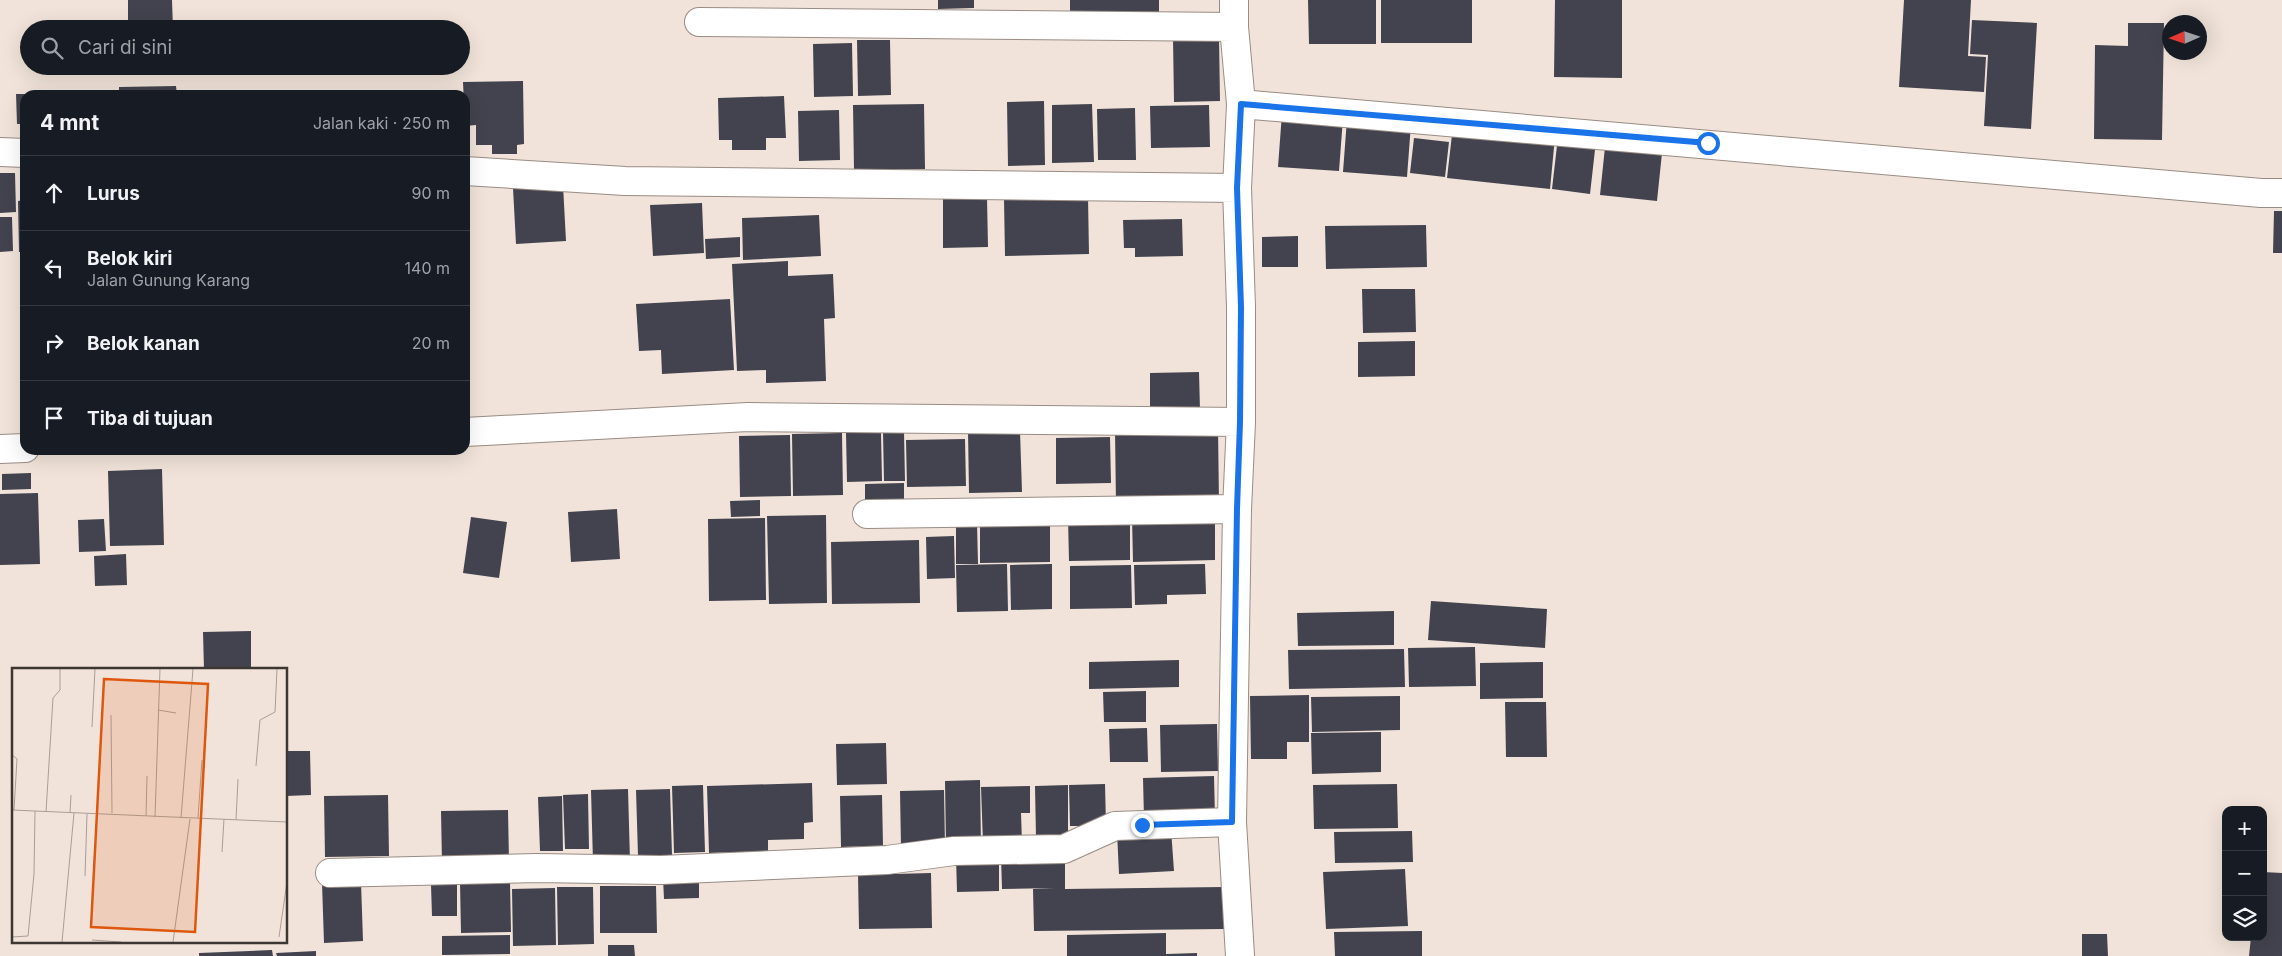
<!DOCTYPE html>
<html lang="id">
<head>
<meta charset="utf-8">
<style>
	:root { --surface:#171b24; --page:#242831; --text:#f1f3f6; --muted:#9ea1a6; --line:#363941 }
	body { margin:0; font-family:Inter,sans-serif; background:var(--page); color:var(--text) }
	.controls { position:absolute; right:15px; bottom:15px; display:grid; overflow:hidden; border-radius:10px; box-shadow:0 5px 20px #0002 }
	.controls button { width:45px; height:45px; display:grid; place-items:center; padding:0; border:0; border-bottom:1px solid var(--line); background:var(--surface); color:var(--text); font:25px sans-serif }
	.compass { position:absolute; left:2162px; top:15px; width:45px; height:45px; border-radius:50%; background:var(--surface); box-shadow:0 5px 20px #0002; rotate:267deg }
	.stop { position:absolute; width:15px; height:15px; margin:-11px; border:4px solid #1a73e8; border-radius:50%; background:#fff }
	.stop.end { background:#1a73e8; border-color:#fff; box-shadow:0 1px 5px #0008 }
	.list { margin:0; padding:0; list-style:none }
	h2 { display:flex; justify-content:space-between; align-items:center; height:65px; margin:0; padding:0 20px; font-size:21px }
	h2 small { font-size:16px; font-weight:400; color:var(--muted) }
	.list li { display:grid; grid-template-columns:32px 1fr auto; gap:15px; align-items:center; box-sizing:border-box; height:75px; padding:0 20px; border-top:1px solid var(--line) }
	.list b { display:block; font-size:19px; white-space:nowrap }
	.list p { margin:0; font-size:16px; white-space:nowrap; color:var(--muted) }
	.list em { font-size:16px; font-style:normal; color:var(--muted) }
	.icon { flex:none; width:28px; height:28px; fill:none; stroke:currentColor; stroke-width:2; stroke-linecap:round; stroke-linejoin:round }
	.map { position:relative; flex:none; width:2282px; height:956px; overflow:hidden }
	.search { position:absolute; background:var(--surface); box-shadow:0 5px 20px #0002; left:20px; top:20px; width:450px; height:55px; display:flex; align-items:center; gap:12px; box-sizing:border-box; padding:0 18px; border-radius:28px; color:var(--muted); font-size:19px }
	.panel { position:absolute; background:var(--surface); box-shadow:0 5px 20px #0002; left:20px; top:90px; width:450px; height:365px; border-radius:15px }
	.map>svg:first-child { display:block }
	.building { fill:#43434f }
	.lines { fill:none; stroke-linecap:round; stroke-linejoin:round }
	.street-casing { stroke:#998c83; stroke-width:30 }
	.street { stroke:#fff; stroke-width:28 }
	.route { stroke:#1a73e8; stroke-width:6 }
	.inset-road { fill:none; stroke:#a99e97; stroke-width:1 }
	.view { fill:#df570e; fill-opacity:0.15; stroke:#df570e; stroke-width:2.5 }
	.inset-edge { fill:none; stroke:#3c3733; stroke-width:2.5 }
</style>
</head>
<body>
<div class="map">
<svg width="2282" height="956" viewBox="0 0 2282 956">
	<rect width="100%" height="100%" fill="#f1e3d9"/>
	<path class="building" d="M128 0H172L173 29H128Z
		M938 0H974V8L938 9Z
		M1070 0H1159V20L1070 19Z
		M1308 0H1376V44H1309Z
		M1381 0H1472V43H1381Z
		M1555 0H1622V78L1554 77Z
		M1904 0H1971L1968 56 1986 57 1984 92 1899 87Z
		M1972 20 2037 23 2031 129 1984 126 1988 55 1970 54Z
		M2128 23H2164L2162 140 2094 139 2095 45 2128 46Z
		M1219 37 1220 101 1174 102 1173 38Z
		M857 40H890L891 95 858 96Z
		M852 43 853 96 814 97 813 44Z
		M523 81 524 144 517 145V154H492V145H476V125L465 126 463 82Z
		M176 86 177 95H119V87Z
		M457 90V95H390V91Z
		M16 94H25V124H17Z
		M784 96 786 138H766V150H732V140H719L718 98Z
		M1044 101 1045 165 1008 166 1007 102Z
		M924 104 925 169 854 170 853 105Z
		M1092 104 1094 162 1052 163V105Z
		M1209 105 1210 147 1151 148 1150 106Z
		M1135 108 1136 160H1098L1097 109Z
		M839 110 840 160 799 161 798 111Z
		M1282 113 1343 118 1339 171 1278 167Z
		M1347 119 1411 124 1407 177 1343 172Z
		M1453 126 1555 137 1550 189 1447 178Z
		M1558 137 1596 141 1590 194 1552 189Z
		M1414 138 1449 142 1445 177 1410 173Z
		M1605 147 1662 153 1657 201 1600 195Z
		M0 173H15L16 212 0 213Z
		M563 185 566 241 516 244 513 188Z
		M1088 197 1089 254 1005 256 1004 199Z
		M987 198 988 247 943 248V199Z
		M25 200V252H19L18 201Z
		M702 203 704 253 653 256 650 205Z
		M2274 211H2282V253H2273Z
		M819 215 821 256 743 260 742 218Z
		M0 217H12L13 251 0 252Z
		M1182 219 1183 256 1135 257V248H1124L1123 220Z
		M1426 225 1427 267 1326 269 1325 226Z
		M1298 236V267H1262V237Z
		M740 237V257L706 259 705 239Z
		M788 261V276L833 274 835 318 824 319 826 381 766 383V370L737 371 732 264Z
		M1362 289H1415L1416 332 1363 333Z
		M730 299 734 370 662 374 661 350 639 351 636 304Z
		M1415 341V376L1358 377V342Z
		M1199 372 1200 410 1150 411V373Z
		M1218 428 1219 503 1116 505 1115 430Z
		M968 431H1020L1022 492 969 493Z
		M883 432H904L905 481H884Z
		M842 433 843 495 793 496 792 434Z
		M846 433H881L882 481 847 482Z
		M790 435 791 496 740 497 739 436Z
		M1110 437 1111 483 1056 484V438Z
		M965 439 966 486 907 487 906 440Z
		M162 469 164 545 110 546 108 471Z
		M31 473V489L2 490V474Z
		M904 483V502L865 503V484Z
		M38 493 40 564 0 565V494Z
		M760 500V516L731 517 730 501Z
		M617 509 620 559 571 562 568 512Z
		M826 515 827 603 769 604 767 516Z
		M1215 516V560L1133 562 1132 517Z
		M471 517 507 522 499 578 463 573Z
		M1130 517V560L1069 561 1068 518Z
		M765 518 766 600 709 601 708 519Z
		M104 519 106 551 79 552 78 520Z
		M1050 522V562L980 563V523Z
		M956 523H977L978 564H956Z
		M954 536 955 578 927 579 926 537Z
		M919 540 920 603 832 604 831 542Z
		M126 554 127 585 95 586 94 556Z
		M1007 564 1008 611 957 612 956 565Z
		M1052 564V609L1011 610 1010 565Z
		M1205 564 1206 594 1167 595V604L1135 605 1134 565Z
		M1131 565 1132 608 1070 609V566Z
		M1431 601 1547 609 1545 648 1428 640Z
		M1394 611V645L1298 646 1297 613Z
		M251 631V670H204L203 632Z
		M1475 647 1476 686 1409 687 1408 648Z
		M1404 649 1405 687 1289 689 1288 650Z
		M1179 660V687L1089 689V662Z
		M1543 662V698L1480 699V663Z
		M1146 691V722H1104L1103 692Z
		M1309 695V742H1287V759H1251L1250 696Z
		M1400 696V730L1312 732 1311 697Z
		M1505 702H1546L1547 757H1506Z
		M1217 724 1218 771 1161 772 1160 725Z
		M1147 728 1148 762H1110L1109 729Z
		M1381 732V772L1312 774 1311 733Z
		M886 743 887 784 837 785 836 744Z
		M286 751H310L311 795 286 796Z
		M1214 776 1215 818H1144L1143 778Z
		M980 780 981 846 946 847 945 781Z
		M812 783 813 822 804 823V839L768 840V851L709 853 707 786Z
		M1105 784 1106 826H1070L1069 785Z
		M1397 784 1398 828 1314 829 1313 785Z
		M703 785 705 852 674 853 672 786Z
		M1068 785V837L1036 838 1035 786Z
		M1030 786V813H1021L1022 843 983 844 981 787Z
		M628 789 630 861 593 862 591 790Z
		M670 789 672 855 638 856 636 790Z
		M944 790 945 846 901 847 900 791Z
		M588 794 589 849H565L563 795Z
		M388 795 389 856 325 857 324 796Z
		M882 795 883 846 841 847 840 796Z
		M562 796 563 851H540L538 797Z
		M508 810 509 861 442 863 441 811Z
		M1171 829 1174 871 1119 874 1117 832Z
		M1412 831 1413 862 1335 863 1334 832Z
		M1065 855V889L1223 887 1224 929 1034 931 1033 889 1055 888 1002 889 1001 856Z
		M999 856V891L957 892 956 857Z
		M1405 869 1408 926 1326 929 1323 872Z
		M2263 872 2282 873V956H2249L2251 937H2263Z
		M931 873 932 928 859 929 858 875Z
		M699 877V898L664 899 663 878Z
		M361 882 363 941 324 943 322 883Z
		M510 882 511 932 461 933 460 883Z
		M431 885H457V916H432Z
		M600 886H656L657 933H600Z
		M557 887H593L594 944 558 945Z
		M555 888 556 945 513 946 512 889Z
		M1422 931V956H1335L1334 932Z
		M1166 933V954L1197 953V956H1067V935Z
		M2082 934H2107L2108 956H2082Z
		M510 935V954L442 955V936Z
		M608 945H634L635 956H608Z
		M272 950 273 956H199V953Z
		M316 951V956H277L276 953Z"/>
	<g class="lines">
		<g class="street-casing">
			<path id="street" d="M1234 0V27L1241 104 1237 188 1241 307V422L1237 509 1232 822 1240 956
				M699 22 1234 27
				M1241 104 2261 193H2282
				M0 152 25 153
				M465 171 625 181 1237 188
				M465 432 748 417 1241 422
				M0 449 25 448
				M867 514 1237 509
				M330 873 537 868 661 870 887 860 954 851 1064 849 1115 826 1232 822"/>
		</g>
		<use href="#street" class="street"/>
	</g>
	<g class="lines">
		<path class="route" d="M1142 825 1232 822 1237 509 1240 422 1241 307 1237 188 1241 104 1708 143"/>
	</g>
	<g transform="translate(12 668)">
		<rect width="275" height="275" fill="#f1e3d9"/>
		<path class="inset-road" d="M146 42 164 45M99 47 100 145M80 59 83 1M0 87 5 91 2 142M244 98 248 52 263 44 265 1M0 142 275 154M34 144 41 30 48 22V1M58 145 59 127M134 148 135 108M143 149 148 1M169 150 181 1M186 150 190 92M224 152 226 111M210 184 212 151M73 208 75 146M0 269 16 268 22 206 23 143M267 269 275 214M80 272 109 274M50 274 62 145M161 274 178 151"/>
		<path class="view" d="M92 11 196 16 183 264 79 259Z"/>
		<rect width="275" height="275" class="inset-edge"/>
	</g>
</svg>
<div class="controls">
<button>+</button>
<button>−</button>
<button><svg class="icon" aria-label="layers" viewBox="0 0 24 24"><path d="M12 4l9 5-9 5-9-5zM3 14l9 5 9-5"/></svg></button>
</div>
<svg class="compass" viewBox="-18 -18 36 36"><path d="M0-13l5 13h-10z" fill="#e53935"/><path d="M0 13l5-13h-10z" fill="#9ea1a6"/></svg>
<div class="stop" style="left:1708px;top:143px"></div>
<div class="stop end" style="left:1142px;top:825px"></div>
<div class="search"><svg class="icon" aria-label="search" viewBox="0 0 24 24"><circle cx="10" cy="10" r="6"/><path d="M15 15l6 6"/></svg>Cari di sini</div>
<section class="panel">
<h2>4 mnt<small>Jalan kaki · 250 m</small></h2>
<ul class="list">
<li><svg class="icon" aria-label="ahead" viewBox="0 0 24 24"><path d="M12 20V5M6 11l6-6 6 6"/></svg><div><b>Lurus</b></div><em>90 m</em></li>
<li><svg class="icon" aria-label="left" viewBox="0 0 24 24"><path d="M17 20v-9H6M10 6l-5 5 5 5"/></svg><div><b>Belok kiri</b><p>Jalan Gunung Karang</p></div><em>140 m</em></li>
<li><svg class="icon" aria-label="right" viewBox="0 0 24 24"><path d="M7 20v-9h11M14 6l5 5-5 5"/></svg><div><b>Belok kanan</b></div><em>20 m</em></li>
<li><svg class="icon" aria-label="arrive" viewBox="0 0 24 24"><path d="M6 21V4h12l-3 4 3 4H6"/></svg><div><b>Tiba di tujuan</b></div></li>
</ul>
</section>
</div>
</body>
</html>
